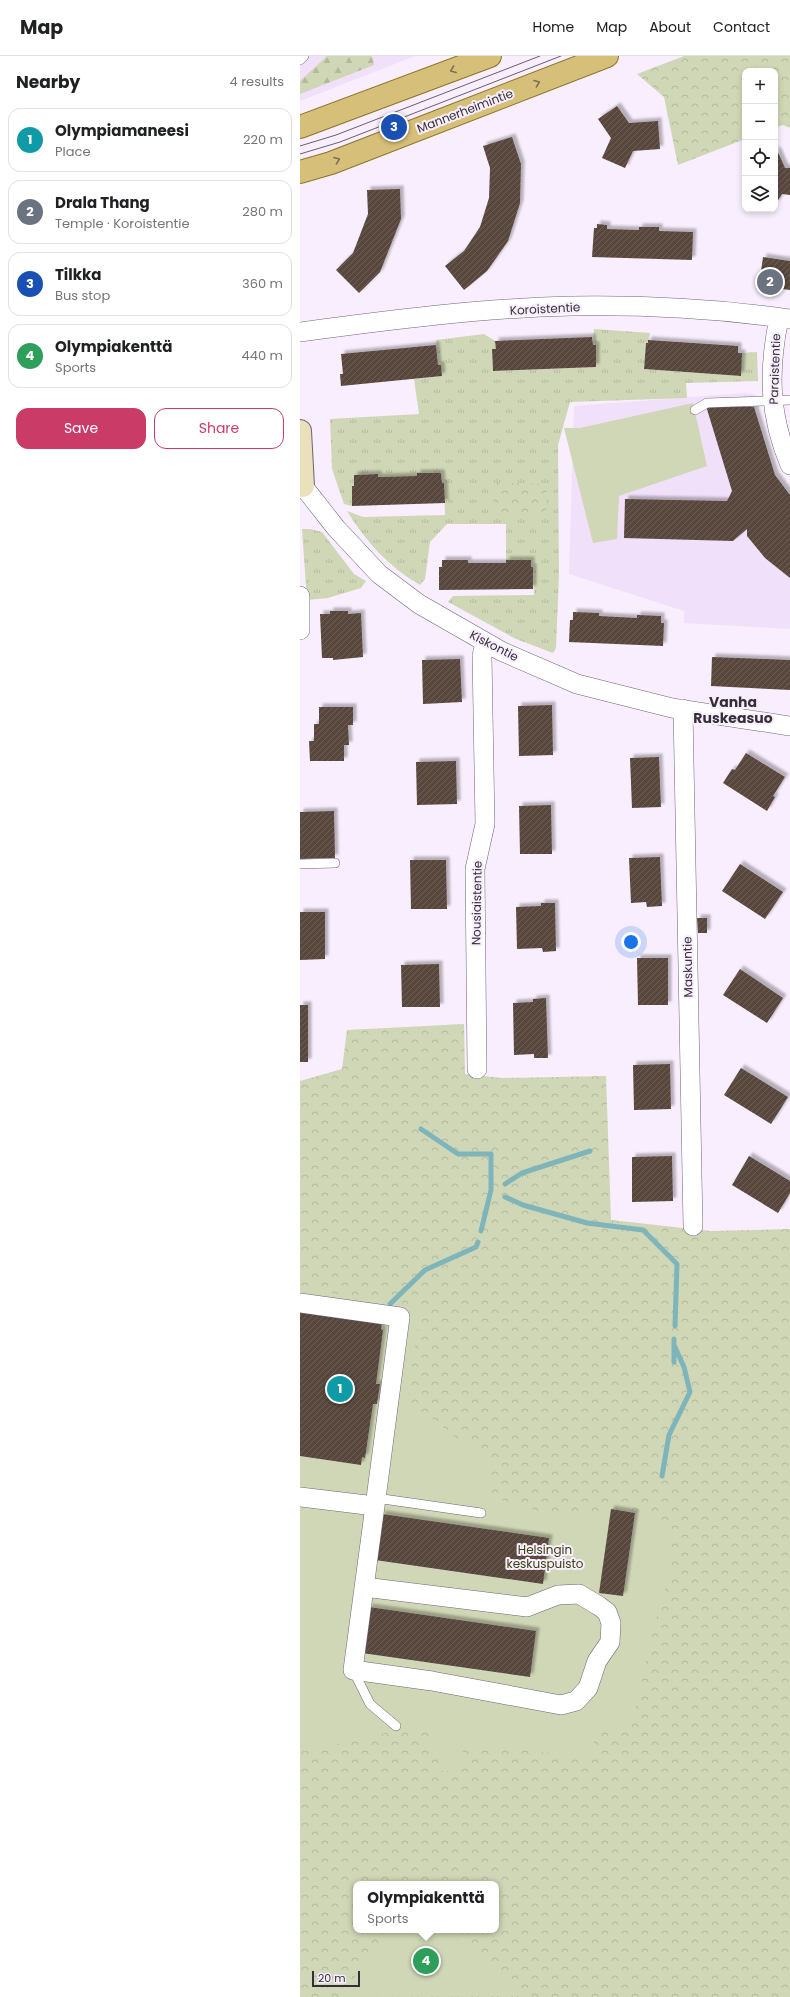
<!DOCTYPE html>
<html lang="en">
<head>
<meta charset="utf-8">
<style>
	:root { --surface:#fff; --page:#f6f6f6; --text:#202124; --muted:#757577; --line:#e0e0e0; --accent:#ca3c67 }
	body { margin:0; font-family:Poppins,sans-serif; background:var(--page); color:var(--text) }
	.controls { position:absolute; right:12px; top:12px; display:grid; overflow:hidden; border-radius:8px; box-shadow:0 2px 6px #0003 }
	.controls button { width:36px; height:36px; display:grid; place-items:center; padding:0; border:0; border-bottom:1px solid var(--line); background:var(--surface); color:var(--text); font:20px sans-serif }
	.scale { position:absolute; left:12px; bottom:10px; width:48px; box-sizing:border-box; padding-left:4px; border:2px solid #353037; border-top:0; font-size:11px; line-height:14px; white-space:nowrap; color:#353037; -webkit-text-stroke:3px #f8eefd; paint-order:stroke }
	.you { position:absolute; left:331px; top:886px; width:14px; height:14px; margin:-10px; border:3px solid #fff; border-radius:50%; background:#1a73e8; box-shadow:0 0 0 6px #1a73e833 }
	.badge { display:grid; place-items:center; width:26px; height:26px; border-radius:50%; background:var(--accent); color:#fff; font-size:13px; font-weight:700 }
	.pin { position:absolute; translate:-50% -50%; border:2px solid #fff; box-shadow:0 1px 4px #0006 }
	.popup { position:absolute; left:53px; top:1825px; width:146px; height:52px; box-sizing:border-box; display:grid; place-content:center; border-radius:8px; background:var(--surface); filter:drop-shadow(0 1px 3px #0005); font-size:13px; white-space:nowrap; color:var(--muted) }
	.popup b { font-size:15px; color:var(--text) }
	.popup::after { content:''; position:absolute; left:50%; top:100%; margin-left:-8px; border:8px solid transparent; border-top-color:var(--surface) }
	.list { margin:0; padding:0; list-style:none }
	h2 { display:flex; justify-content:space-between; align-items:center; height:52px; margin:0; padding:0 16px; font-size:17px }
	h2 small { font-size:13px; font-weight:400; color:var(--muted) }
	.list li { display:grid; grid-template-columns:26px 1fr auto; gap:12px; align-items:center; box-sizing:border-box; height:64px; margin:0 8px 8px; padding:0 8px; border:1px solid var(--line); border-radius:12px }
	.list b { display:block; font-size:15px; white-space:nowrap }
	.list p { margin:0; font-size:13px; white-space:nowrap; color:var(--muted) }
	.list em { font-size:13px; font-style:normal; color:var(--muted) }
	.actions { display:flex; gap:8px; padding:12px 16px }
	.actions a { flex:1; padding:9px 0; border:1px solid var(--accent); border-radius:12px; text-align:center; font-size:14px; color:var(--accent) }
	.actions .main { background:var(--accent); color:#fff }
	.icon { flex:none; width:22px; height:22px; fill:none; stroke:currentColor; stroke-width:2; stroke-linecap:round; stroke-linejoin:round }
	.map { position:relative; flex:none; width:490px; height:1941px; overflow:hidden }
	header { display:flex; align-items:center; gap:24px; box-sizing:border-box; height:56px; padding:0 20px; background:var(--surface); border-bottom:1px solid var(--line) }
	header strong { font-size:19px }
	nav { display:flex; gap:22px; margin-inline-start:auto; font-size:14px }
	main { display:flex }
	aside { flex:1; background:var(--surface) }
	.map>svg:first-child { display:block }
	.built { fill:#f1e0f9 }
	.grass { fill:url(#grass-tufts) }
	.forest { fill:url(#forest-firs) }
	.park { fill:url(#park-crowns); fill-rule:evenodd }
	.garden { fill:#d0d7b6 }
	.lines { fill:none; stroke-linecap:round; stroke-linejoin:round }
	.stream { stroke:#7db5bb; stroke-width:5 }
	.building { fill:url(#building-hatch); filter:url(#shadow) }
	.lane-casing { stroke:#6f6475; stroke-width:10 }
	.street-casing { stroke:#6f6475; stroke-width:20 }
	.secondary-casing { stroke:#6f6475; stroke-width:24 }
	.primary-casing { stroke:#8b7227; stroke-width:24 }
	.lane { stroke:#fff; stroke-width:9 }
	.street { stroke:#fff; stroke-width:19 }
	.secondary { stroke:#eae0bc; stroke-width:22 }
	.primary { stroke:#d6c079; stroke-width:22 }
	.tram { stroke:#666069; stroke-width:1 }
	.oneway { stroke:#7d7155 }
	.labels { text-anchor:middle; stroke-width:4; stroke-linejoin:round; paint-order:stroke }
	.street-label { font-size:12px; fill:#353037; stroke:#f8eefd }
	.park-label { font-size:12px; fill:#38400e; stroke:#f8eefd }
	.quarter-label { font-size:14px; font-weight:bold; fill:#353037; stroke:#f8eefd }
</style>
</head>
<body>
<header>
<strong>Map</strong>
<nav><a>Home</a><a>Map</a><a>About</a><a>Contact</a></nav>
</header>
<main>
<aside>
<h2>Nearby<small>4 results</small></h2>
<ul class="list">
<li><span class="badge" style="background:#0f9aa8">1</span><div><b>Olympiamaneesi</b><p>Place</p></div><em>220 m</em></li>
<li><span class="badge" style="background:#6b7280">2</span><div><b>Drala Thang</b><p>Temple · Koroistentie</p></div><em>280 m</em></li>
<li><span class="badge" style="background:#1a4fb4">3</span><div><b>Tilkka</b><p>Bus stop</p></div><em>360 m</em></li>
<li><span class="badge" style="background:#2e9e5b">4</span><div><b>Olympiakenttä</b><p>Sports</p></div><em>440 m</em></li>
</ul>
<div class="actions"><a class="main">Save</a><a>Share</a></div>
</aside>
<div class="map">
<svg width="490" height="1941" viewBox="0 0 490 1941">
	<defs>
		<pattern id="grass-tufts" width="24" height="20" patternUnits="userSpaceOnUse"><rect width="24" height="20" fill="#d0d7b6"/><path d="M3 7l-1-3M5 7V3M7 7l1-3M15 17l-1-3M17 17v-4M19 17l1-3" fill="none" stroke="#b3b99d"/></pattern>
		<pattern id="forest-firs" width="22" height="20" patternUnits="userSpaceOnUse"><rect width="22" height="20" fill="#d0d7b6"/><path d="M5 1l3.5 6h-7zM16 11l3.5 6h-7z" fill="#b3b99d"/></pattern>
		<pattern id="park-crowns" width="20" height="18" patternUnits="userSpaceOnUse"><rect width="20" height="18" fill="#d0d7b6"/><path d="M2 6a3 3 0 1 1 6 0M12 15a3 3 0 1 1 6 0" fill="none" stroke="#b3b99d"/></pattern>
		<pattern id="building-hatch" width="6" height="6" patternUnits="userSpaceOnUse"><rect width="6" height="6" fill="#58463d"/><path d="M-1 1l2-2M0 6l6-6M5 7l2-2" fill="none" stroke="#6d5f58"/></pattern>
		<filter id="shadow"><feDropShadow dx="3.5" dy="-3.5" stdDeviation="1" flood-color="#0004"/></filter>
	</defs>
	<rect width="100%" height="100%" fill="#f8eefd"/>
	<path class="built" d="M0 0H115L0 45Z
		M444 337 455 338 454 351 475 419 490 439V573L384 567V555L269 518 274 350Z"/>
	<path class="grass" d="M294 273 350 277 348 287H346L344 313 440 320 442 297 457 296 458 325 386 327 387 342 270 346 258 389 259 519 256 592 253 597 216 583 148 546 153 540 234 539 233 511 206 504V468H147L130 486 125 523 120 529C89 511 66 486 47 455L63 461 145 459 144 427H142L141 417H117V420L78 421V418L54 419V430H52V450L44 448 32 413 30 363 119 358 114 323 142 320 141 309H138L136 284 184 278 195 285 196 293H192L193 315 296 311V289H293Z
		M2 473H10L22 476 54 518 66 525 61 532 28 542 7 544Z"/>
	<path class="forest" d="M27 0H72L74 9 0 38V25Z"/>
	<path class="park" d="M384 0H490V72L483 69 475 72V15H445V83L378 109 364 41 337 18Z
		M195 427 247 428 246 459 194 458Z
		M164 968 165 1018 202 1022 306 1020 311 1164 410 1175 490 1173V1941H0V1025L42 1013 47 974ZM56 1828H196V1874H56Z"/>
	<path class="garden" d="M393 347 407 410 319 440 317 483 293 487 264 372H280Z
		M0 1233 121 1250 106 1352 134 1364 156 1382 185 1395 191 1401 188 1440 258 1461 311 1453 372 1466V1493L369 1521 351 1579 335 1655 330 1667 322 1677 296 1675 291 1699C284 1705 270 1702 262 1700 230 1692 197 1693 164 1692L159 1714 142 1715 137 1695H132L128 1672 90 1676 0 1696Z
		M89 1874H142L221 1930 222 1940 40 1941Z"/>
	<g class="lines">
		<path class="stream" d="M121 1073 158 1098H191V1134L181 1175
			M205 1128 222 1117 290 1095
			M205 1141 223 1149 287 1167 343 1174 377 1208 375 1270
			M90 1248 125 1214 176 1191 178 1186
			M374 1306V1283
			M362 1420 369 1379 390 1336 384 1311 374 1289"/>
	</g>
	<path class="building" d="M317 50 329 67 358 65 360 93 333 95 325 112 302 102 311 82 298 63Z
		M212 81 221 108 220 147 208 185 187 215 164 234 145 210 164 195 180 171 189 142 190 112 183 90Z
		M477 94 485 112H490V139L482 138 475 149V95Z
		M100 133 101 163 80 216 59 237 36 214 53 197 68 158 67 134Z
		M297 168 307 169V173L339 174V171H359V175L393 176 392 204 292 201 294 172H297Z
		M463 201 490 205V234L459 230Z
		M292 281 293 289H296V311L193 315 192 293H196L195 285Z
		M348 284 438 290V297H442L441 320 344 313 346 287H348Z
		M136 289 138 309H141L142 320 41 330 40 318H43L41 298Z
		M406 350 454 351 475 419 490 439V522L465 502 447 480V473L433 485 324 482 325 443 427 445 432 435Z
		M117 417H141L142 427H144L145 447 52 450V430H54V419L78 418V421L117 420Z
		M142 504H168V507H206V504H231V511H233V533L139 534V511H142Z
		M30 555H48V558L61 557 63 601 33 604V602H22L20 558H30Z
		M273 556 299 557V560L337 562V559L361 560V567H364L363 590 269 586 270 564H273Z
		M412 601 490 604V634L411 630Z
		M160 603 162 646 123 648 122 604Z
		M252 649 253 699 219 700 218 650Z
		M19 651H53V669H48L49 689H44V705H10L9 685H14V668H19Z
		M446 697 485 721 473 740 475 741 467 755 423 727 432 713 435 714Z
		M359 701 361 751 332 752 330 702Z
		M156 705 157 748 117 749 116 706Z
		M251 749 252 798H220L219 750Z
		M34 755 35 802 0 803V756Z
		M360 801 362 850 347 851 346 846 331 847 329 802Z
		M110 804H146L147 853H111Z
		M440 808 483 836 465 863 422 835Z
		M241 847H255L256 895 243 896 242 892 217 893 216 851 241 850Z
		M0 856H25V903L0 904Z
		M397 862H407V877H398Z
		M337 902H368V949H338Z
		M139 908 140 951H102L101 909Z
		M440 913 483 942 467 967 423 939Z
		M246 942 248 1002H234V998L214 999 213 947 233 946V943Z
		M0 949H8V1006H0Z
		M370 1008 371 1053 334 1054 333 1009Z
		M441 1012 488 1041 471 1068 424 1039Z
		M372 1100 373 1145 332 1146V1101Z
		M449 1100 490 1125V1137L478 1157 432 1129Z
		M0 1254 82 1266 81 1273 83 1274 76 1328H80L77 1348H73L65 1402 62 1401 61 1409 0 1400Z
		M311 1453 335 1457 323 1540 299 1537Z
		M82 1458 249 1482 243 1528 75 1504Z
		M69 1551 236 1575 230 1621 62 1597Z"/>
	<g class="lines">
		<g class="lane-casing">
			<path id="lane" d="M0 4 4 0
				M395 354 407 347 490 344
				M0 808 35 807
				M76 1442 181 1457
				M53 1614 70 1648 96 1670"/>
		</g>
		<g class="street-casing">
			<path id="street" d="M479 262C468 315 469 359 490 409
				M0 276C89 264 182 252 272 250 343 249 420 253 490 263
				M3 430 36 472 79 518 119 548 201 595 277 628 372 652 490 670
				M0 540V574
				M383 653 393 1170
				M177 1013 175 813 185 768 182 600 185 587
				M0 1247 100 1261 75 1450
				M0 1441 75 1450 53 1614 132 1625 261 1649 276 1645 288 1632 297 1605 310 1586 311 1567 307 1556 299 1550 279 1538 258 1539 227 1551 64 1531"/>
		</g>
		<g class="secondary-casing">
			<path id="secondary" d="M0 375 3 430"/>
		</g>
		<g class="primary-casing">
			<path id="primary" d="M0 71 190 0
				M0 116 31 107 307 0"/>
		</g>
		<use href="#lane" class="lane"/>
		<use href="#street" class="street"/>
		<use href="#secondary" class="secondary"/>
		<use href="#primary" class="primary"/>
		<path class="tram" d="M0 90 36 79 240 0
			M0 98 40 86 261 0"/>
	</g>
	<defs><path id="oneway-chevron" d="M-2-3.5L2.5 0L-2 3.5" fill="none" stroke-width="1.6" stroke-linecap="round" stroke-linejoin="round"/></defs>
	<g class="oneway">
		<use href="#oneway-chevron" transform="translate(153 14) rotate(159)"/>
		<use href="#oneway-chevron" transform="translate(237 27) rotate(-21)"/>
		<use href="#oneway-chevron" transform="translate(37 104) rotate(-21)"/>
	</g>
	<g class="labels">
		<g class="street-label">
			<text transform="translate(165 55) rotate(-21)" y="4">Mannerheimintie</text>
			<text transform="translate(245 253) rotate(-3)" y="4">Koroistentie</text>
			<text transform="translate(475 313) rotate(-88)" y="4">Paraistentie</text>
			<text transform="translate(194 590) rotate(27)" y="4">Kiskontie</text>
			<text transform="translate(177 847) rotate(-89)" y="4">Nousiaistentie</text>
			<text transform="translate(388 911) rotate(-91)" y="4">Maskuntie</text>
		</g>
		<g class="park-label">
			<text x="245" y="1498">Helsingin<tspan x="245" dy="14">keskuspuisto</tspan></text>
		</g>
		<g class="quarter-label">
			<text x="433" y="651">Vanha<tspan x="433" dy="16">Ruskeasuo</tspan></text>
		</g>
	</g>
</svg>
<div class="controls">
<button>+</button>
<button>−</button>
<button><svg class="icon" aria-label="locate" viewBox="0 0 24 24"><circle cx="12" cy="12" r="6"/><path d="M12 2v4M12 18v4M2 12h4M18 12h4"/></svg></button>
<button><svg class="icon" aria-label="layers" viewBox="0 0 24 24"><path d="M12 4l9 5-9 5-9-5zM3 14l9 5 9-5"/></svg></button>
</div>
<div class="scale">20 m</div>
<div class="you"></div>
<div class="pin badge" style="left:40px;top:1333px;background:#0f9aa8">1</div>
<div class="pin badge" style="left:470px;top:226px;background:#6b7280">2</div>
<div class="pin badge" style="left:94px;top:71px;background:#1a4fb4">3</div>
<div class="pin badge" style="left:126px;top:1905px;background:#2e9e5b">4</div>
<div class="popup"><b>Olympiakenttä</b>Sports</div>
</div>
</main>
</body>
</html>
